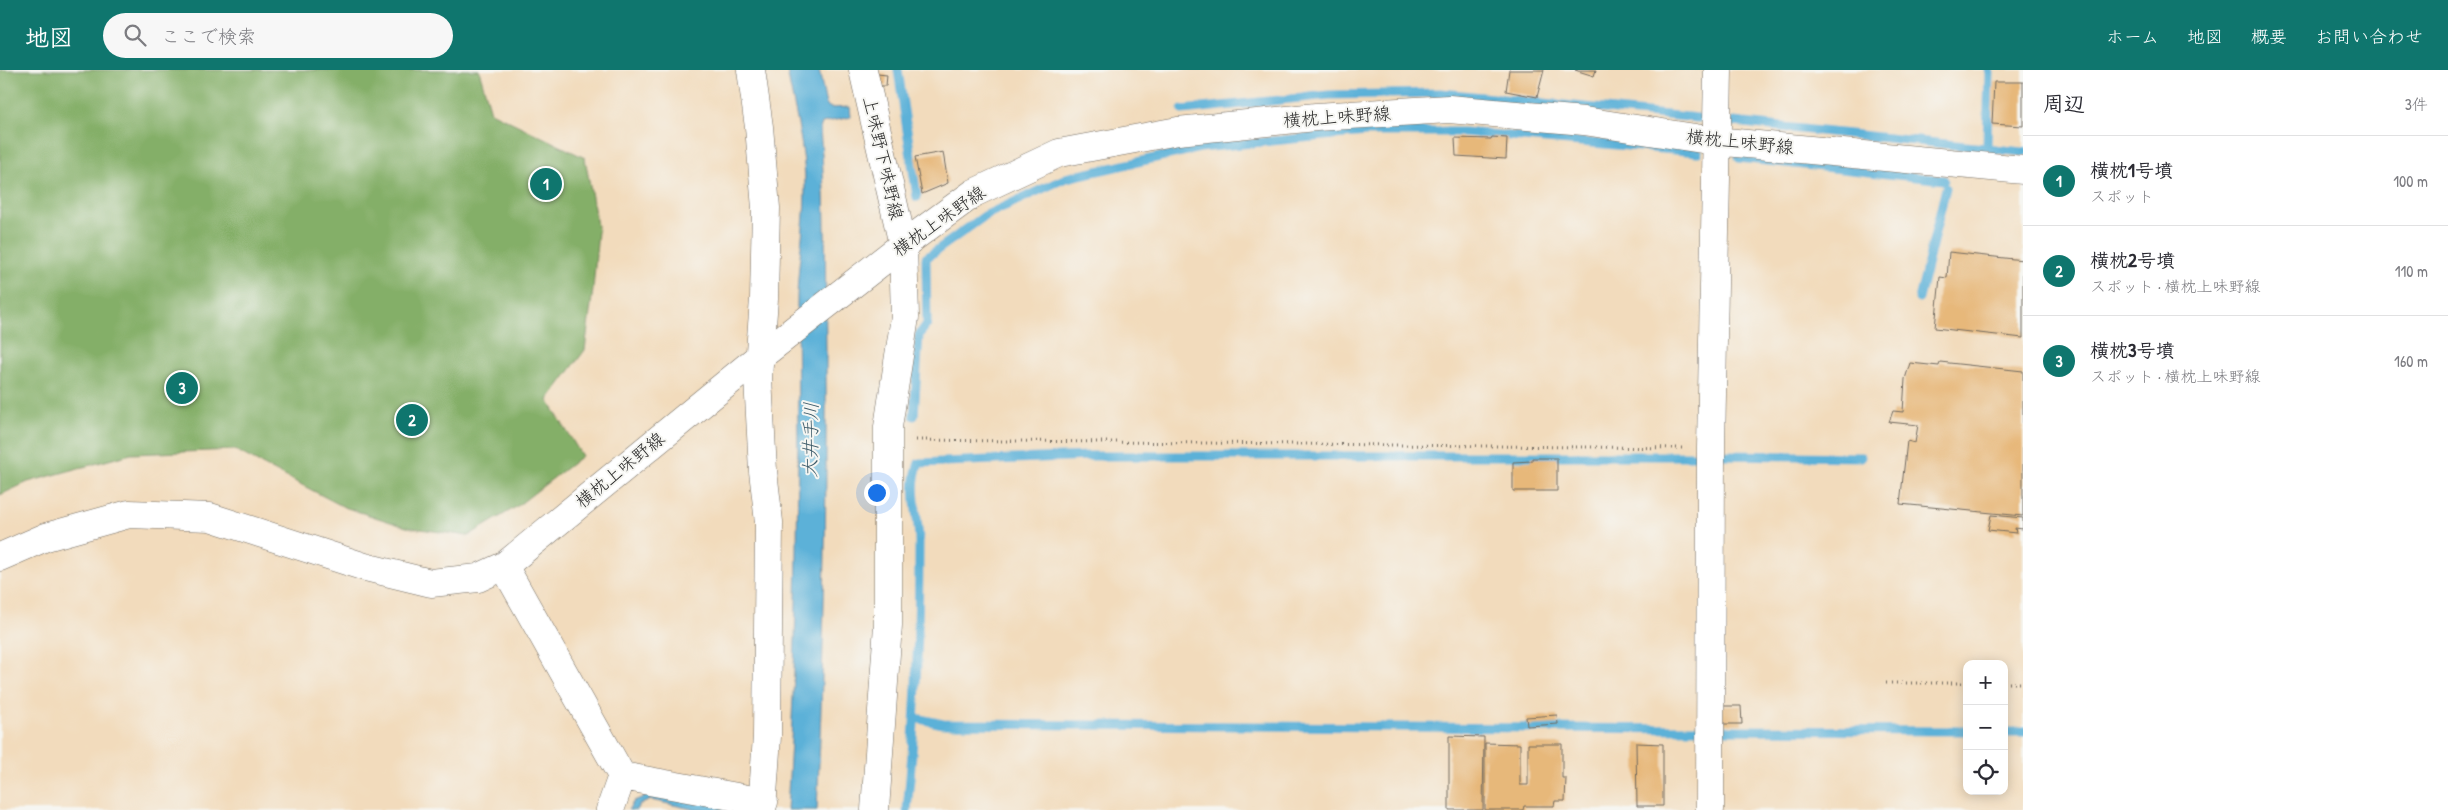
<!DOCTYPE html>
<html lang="ja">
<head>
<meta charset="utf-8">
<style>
	:root { --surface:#fff; --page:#f7f7f7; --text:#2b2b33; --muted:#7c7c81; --line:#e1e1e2; --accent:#0f766e }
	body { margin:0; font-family:"Patrick Hand","Klee One",sans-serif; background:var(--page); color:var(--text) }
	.controls { position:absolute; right:15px; bottom:15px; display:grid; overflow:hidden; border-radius:10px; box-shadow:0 2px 12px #0003 }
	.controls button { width:45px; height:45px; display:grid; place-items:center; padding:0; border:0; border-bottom:1px solid var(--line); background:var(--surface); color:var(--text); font:25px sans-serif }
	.you { position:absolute; left:876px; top:422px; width:18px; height:18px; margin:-12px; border:4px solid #fff; border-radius:50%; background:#1a73e8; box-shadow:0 0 0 8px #1a73e833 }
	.badge { display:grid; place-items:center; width:32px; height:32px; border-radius:50%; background:var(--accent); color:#fff; font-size:16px; font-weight:700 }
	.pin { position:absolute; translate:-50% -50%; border:2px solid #fff; box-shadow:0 1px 5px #0006 }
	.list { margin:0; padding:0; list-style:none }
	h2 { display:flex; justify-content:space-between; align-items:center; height:65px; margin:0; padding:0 20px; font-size:21px }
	h2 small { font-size:16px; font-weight:400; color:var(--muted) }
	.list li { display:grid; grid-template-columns:32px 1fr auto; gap:15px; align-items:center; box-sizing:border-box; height:90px; padding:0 20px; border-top:1px solid var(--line) }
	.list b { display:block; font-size:19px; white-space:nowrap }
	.list p { margin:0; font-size:16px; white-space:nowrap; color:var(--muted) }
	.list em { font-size:16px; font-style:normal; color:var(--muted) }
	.icon { flex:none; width:28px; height:28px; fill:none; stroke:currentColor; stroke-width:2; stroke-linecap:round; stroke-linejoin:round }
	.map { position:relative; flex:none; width:2023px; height:740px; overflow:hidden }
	header { display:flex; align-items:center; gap:30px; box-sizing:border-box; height:70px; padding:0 25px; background:var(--accent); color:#fff }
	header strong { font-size:24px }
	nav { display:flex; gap:28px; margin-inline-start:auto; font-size:18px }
	.search { width:350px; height:45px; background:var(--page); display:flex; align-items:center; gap:12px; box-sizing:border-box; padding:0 18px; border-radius:28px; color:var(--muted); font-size:19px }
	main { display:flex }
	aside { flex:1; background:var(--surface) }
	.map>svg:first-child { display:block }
	.forest { fill:#84af67; stroke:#586d49 }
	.water { fill:#5cb1d8; stroke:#446e82 }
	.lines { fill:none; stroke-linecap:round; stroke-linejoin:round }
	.stream { stroke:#5cb1d8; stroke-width:9 }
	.building { fill:#e7b87a }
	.minor-casing { stroke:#71695e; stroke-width:29 }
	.path { stroke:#71695e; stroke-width:3; stroke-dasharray:1 4; stroke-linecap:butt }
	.minor { stroke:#fff; stroke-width:28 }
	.labels { text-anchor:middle; stroke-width:4; stroke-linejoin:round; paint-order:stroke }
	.street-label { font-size:18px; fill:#2b2b2b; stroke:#f6f6f2 }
	.water-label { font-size:19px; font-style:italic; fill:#3c5a68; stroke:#f6f6f2 }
</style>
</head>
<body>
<header>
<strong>地図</strong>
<div class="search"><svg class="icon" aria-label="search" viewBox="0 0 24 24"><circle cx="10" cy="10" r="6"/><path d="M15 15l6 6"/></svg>ここで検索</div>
<nav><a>ホーム</a><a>地図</a><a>概要</a><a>お問い合わせ</a></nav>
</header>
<main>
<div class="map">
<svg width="2023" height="740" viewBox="0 0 2023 740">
	<rect width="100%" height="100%" fill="#f6f6f2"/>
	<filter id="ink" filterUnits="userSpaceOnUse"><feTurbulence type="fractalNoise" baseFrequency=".02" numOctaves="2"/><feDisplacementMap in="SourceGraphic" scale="10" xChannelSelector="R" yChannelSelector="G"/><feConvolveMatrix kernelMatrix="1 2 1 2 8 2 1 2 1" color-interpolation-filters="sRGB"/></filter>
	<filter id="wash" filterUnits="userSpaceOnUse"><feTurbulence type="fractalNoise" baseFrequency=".0096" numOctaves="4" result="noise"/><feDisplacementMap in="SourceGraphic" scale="20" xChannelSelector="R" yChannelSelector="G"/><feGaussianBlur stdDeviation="1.12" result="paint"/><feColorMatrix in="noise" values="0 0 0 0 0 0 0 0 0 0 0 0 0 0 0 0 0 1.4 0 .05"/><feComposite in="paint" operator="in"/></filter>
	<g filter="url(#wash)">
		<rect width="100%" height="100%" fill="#f2dbbc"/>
		<path class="forest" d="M0 0H479L491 42 585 88 598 161 593 220 585 280 548 330 582 386 516 437 468 466 406 457 344 437 235 380 131 384 28 412 0 425Z"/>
		<path class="water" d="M787 0H819L826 35 831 38 850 37 851 47 822 53 820 59C827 133 825 208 826 282 827 435 824 587 817 740H787C798 574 799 407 797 240 796 200 805 160 805 120 806 79 794 40 787 0Z
			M664 719 753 740H696L651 730 639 735 636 740H628L634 731Z"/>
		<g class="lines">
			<path class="stream" d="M898 0 917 127
				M1182 40 1329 25 1441 23 1698 48
				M1734 52 2023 82
				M1987 76 1989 0
				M1739 88 1944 110
				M1919 229 1946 118
				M914 346 919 265 927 254 926 188 986 145 1066 108 1200 78 1366 62H1464L1698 82
				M1723 385 1861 387
				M920 649 943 654 1698 659
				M1721 660 1967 661
				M2004 662H2023
				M907 740C916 652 919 565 919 476 920 450 908 418 919 393L1090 386H1692"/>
		</g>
		<g id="blocks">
			<path class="building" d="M1509 0H1544L1537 27 1506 21Z
				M1575 0H1596L1594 6Z
				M877 4 887 5 886 16H877Z
				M1994 12H2023V56L1992 54Z
				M1492 67 1507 68 1506 89 1456 86 1455 68 1491 69Z
				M943 82 948 113 922 124 915 87Z
				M1949 182 2023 190V268L1935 258 1940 207 1947 208Z
				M1940 292 2023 301V446L1900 434 1907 371 1915 373 1918 355 1889 352 1893 341 1903 342 1905 309 1910 293 1939 296Z
				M1532 388H1557V421H1513V392L1532 391Z
				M1991 445 2023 448V459L2015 458 2016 463 1988 460Z
				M1721 636H1741L1742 654H1720Z
				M1557 645 1558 654 1527 656 1526 647Z
				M1449 666 1484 667 1483 740H1449Z
				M1485 673 1520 674V715H1528V674H1562V708H1566L1565 731H1555L1554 736H1524L1523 740H1485Z
				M1636 673 1663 674V736H1637Z"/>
		</g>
	</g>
	<g filter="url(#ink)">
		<use href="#blocks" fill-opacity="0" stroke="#71695e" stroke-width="1"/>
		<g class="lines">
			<g class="minor-casing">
				<path id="minor" d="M751 0 759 57 766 138 764 229 758 308 763 401 769 452 767 666 762 740
					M863 0 903 175 905 247 888 357V555L875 740
					M0 487 46 467 129 444 210 447 365 497 431 513 478 508 504 496 753 292 903 175 974 123 1059 83 1178 61 1316 47 1449 39 1584 51 1715 71 2023 100
					M504 496 622 706
					M610 740 622 706 764 732
					M1710 740 1711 378 1718 0"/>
			</g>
			<path class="path" d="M916 370 1682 378
				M1886 613H1967
				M2004 613H2023"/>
			<use href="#minor" class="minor"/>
		</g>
	</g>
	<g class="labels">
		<g class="street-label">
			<text transform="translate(1337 47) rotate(-4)" y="6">横枕上味野線</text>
			<text transform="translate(1740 72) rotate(6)" y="6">横枕上味野線</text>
			<text transform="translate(883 88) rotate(77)" y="6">上味野下味野線</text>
			<text transform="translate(939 151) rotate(-35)" y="6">横枕上味野線</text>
			<text transform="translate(620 400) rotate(-39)" y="6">横枕上味野線</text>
		</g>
		<g class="water-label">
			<text transform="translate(810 370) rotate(-89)" y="7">大井手川</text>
		</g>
	</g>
</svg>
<div class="controls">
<button>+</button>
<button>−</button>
<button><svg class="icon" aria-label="locate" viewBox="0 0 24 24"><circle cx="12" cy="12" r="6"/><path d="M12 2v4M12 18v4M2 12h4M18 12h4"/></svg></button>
</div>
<div class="you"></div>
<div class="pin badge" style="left:546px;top:114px">1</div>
<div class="pin badge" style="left:412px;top:350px">2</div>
<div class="pin badge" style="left:182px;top:318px">3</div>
</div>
<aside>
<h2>周辺<small>3件</small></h2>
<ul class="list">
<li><span class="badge">1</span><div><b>横枕1号墳</b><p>スポット</p></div><em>100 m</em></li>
<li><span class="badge">2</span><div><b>横枕2号墳</b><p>スポット · 横枕上味野線</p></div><em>110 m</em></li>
<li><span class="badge">3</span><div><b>横枕3号墳</b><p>スポット · 横枕上味野線</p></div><em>160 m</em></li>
</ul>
</aside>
</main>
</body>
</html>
